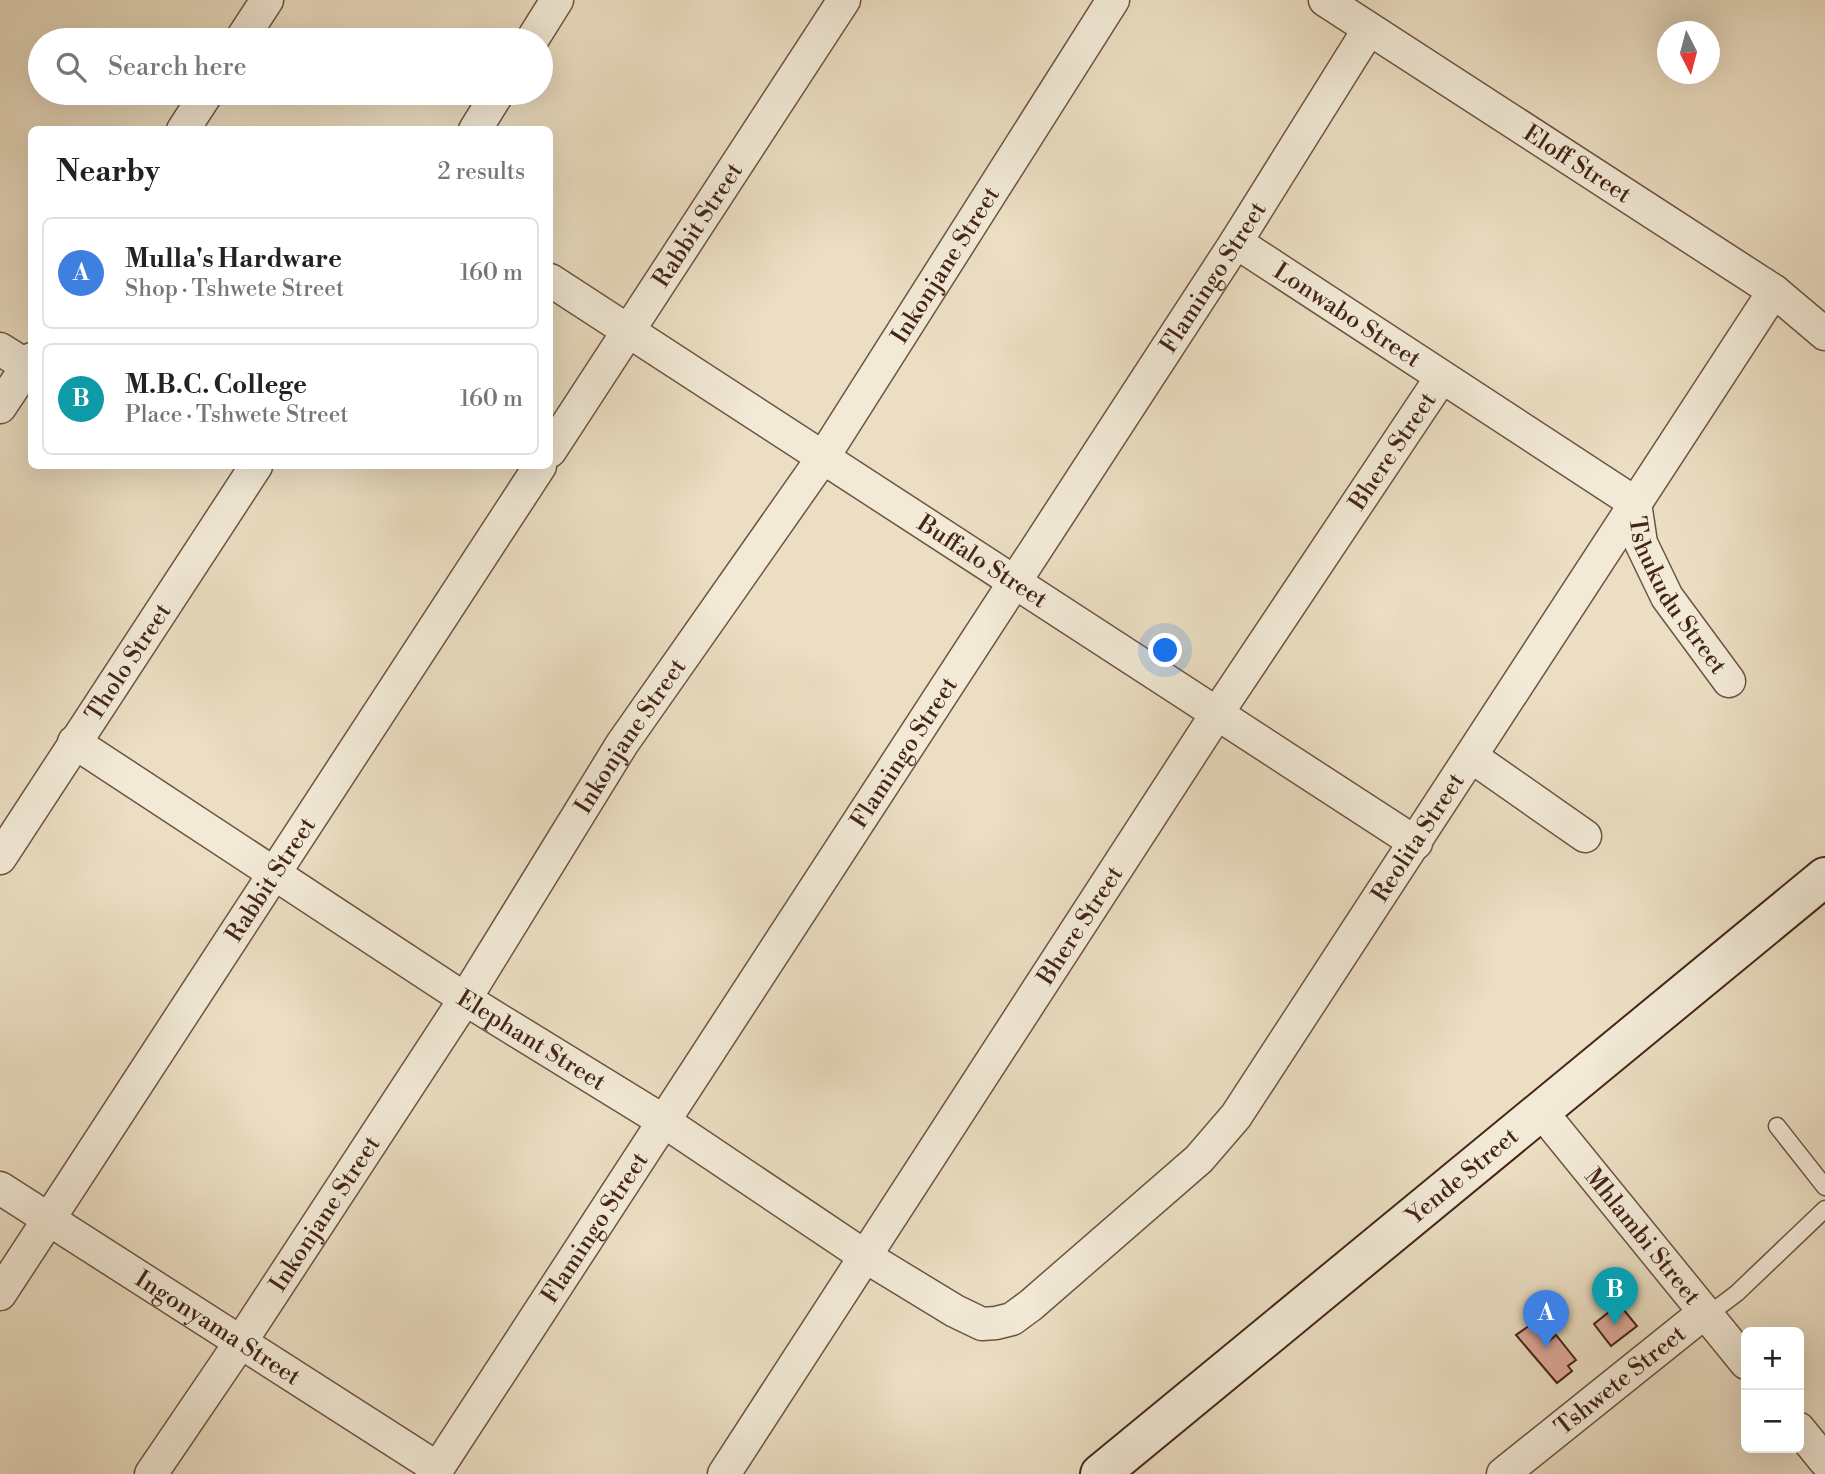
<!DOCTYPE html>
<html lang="en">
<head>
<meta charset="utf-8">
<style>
	:root { --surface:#fff; --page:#f2f2f2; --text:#222; --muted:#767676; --line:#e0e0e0; --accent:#2563eb }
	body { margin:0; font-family:"Libre Bodoni",serif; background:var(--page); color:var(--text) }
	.controls { position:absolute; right:21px; bottom:21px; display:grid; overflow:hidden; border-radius:10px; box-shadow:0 7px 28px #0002 }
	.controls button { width:63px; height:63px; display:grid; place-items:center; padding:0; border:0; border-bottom:2px solid var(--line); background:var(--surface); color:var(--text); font:35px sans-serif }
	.compass { position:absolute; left:1657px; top:21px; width:63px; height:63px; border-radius:50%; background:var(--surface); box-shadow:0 7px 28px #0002; rotate:174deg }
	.you { position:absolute; left:1166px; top:651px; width:24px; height:24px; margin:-18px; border:5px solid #fff; border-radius:50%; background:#1a73e8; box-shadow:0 0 0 10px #1a73e833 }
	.badge { display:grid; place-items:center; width:46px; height:46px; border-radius:50%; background:var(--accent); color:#fff; font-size:23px; font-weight:700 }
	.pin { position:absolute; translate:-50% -58px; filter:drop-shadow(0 2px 4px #0008) }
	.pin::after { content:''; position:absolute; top:37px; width:24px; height:21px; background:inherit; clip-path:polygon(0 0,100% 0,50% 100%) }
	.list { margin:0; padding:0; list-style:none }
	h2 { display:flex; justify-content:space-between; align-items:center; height:91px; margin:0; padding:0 28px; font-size:30px }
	h2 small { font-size:23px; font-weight:400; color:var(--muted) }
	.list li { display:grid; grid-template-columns:46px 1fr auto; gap:21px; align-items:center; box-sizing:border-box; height:112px; margin:0 14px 14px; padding:0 14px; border:2px solid var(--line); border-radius:10px }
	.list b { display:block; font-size:26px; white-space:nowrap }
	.list p { margin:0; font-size:23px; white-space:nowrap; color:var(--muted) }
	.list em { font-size:23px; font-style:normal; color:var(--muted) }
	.icon { flex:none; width:38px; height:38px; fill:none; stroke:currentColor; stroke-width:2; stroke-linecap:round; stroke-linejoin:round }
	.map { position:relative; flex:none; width:1825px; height:1474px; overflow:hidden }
	.search { position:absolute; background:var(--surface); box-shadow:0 7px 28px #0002; left:28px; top:28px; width:525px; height:77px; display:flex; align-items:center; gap:18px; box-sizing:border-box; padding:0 24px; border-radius:38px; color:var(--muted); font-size:26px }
	.panel { position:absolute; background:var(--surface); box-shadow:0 7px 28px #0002; left:28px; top:126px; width:525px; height:343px; border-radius:10px }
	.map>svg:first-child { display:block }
	.building { fill:#e2ab9c; stroke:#452518; stroke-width:2 }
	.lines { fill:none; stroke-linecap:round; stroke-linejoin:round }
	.lane-casing { stroke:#6e5342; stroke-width:19 }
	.street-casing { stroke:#6e5342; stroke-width:35 }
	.secondary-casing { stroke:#452518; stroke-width:42 }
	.lane { stroke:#f2ead7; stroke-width:16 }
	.street { stroke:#f2ead7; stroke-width:32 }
	.secondary { stroke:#f2ead7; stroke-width:38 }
	.labels { text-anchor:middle; stroke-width:5; stroke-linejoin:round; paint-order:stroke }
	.street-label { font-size:24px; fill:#452518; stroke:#f2ead7 }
</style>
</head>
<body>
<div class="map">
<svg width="1825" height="1474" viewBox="0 0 1825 1474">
	<rect width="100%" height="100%" fill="#ebdec2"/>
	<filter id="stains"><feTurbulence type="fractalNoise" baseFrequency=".00286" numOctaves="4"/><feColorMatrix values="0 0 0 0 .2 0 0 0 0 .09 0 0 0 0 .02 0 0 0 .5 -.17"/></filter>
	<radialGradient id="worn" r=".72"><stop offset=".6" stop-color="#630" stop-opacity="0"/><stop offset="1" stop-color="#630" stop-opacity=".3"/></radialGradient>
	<path class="building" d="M1619 1304 1637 1326 1611 1346 1594 1324Z
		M1533 1323 1548 1342 1556 1335 1576 1360 1568 1366 1572 1371 1557 1383 1516 1335Z"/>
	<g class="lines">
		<g class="lane-casing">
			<path id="lane" d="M1777 1126 1825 1187
				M1708 1315 1737 1293 1825 1209"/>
		</g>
		<g class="street-casing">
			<g id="street">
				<path id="s1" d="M1325 0 1774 291 1825 334"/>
				<path d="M241 40 267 0"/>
				<path d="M532 40 557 0"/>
				<path d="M183 130 207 93"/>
				<path d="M475 130 498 93"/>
				<path id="s2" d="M1236 242 1635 503"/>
				<path id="s3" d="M550 280 1416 843"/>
				<path d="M0 349 27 366"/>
				<path d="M0 407 32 359"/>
				<path id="s4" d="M550 451 844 0"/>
				<path id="s5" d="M1635 503 1641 543 1667 597 1729 681"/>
				<path id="s6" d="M74 742 465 999 665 1122 863 1255 955 1311 982 1324 996 1323 1012 1319 1031 1305 1199 1159 1236 1116 1774 291"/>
				<path d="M1472 757 1585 836"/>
				<path id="s7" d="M0 858 256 466"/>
				<path id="s8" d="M1540 1110 1746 1363"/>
				<path id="s9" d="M0 1188 437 1468"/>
				<path id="s10" d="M0 1294 540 466"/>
				<path d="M1799 1429 1825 1461"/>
				<path id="s11" d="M151 1474 240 1343 465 999 622 744 824 456 1113 0"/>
				<path id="s12" d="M434 1474 1236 242 1369 29"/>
				<path id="s13" d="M724 1474 1216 715 1441 378"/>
				<path id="s14" d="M1503 1474 1705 1312"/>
			</g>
		</g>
		<g class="secondary-casing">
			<g id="secondary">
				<path id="s15" d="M1100 1474 1825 877"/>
			</g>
		</g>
		<use href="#lane" class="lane"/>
		<use href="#street" class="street"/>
		<use href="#secondary" class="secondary"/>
	</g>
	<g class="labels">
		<g class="street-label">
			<text dy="8" stroke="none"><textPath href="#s1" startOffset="301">Eloff Street</textPath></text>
			<text dy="8" stroke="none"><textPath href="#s4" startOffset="270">Rabbit Street</textPath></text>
			<text dy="8" stroke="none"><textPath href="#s11" startOffset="1447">Inkonjane Street</textPath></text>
			<text dy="8" stroke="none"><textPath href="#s12" startOffset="1428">Flamingo Street</textPath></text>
			<text dy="8" stroke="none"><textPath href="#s2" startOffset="133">Lonwabo Street</textPath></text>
			<text dy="8" stroke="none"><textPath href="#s13" startOffset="1222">Bhere Street</textPath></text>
			<text dy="8" stroke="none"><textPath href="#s3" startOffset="516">Buffalo Street</textPath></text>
			<text dy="8" stroke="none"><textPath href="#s5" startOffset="103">Tshukudu Street</textPath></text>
			<text dy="8" stroke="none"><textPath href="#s7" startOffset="234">Tholo Street</textPath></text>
			<text dy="8" stroke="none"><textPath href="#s11" startOffset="880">Inkonjane Street</textPath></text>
			<text dy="8" stroke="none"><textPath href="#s12" startOffset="861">Flamingo Street</textPath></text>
			<text dy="8" stroke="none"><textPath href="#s6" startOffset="1745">Reolita Street</textPath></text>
			<text dy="8" stroke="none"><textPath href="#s10" startOffset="495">Rabbit Street</textPath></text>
			<text dy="8" stroke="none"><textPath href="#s13" startOffset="654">Bhere Street</textPath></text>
			<text dy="8" stroke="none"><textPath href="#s6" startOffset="546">Elephant Street</textPath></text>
			<text dy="8" stroke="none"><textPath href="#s15" startOffset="469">Yende Street</textPath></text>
			<text dy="8" stroke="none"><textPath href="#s11" startOffset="313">Inkonjane Street</textPath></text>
			<text dy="8" stroke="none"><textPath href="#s12" startOffset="294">Flamingo Street</textPath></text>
			<text dy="8" stroke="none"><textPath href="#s8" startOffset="163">Mhlambi Street</textPath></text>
			<text dy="8" stroke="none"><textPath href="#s9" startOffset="259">Ingonyama Street</textPath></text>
			<text dy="8" stroke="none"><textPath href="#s14" startOffset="150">Tshwete Street</textPath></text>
		</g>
	</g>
	<rect width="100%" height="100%" filter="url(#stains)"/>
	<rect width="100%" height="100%" fill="url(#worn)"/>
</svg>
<div class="controls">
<button>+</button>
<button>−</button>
</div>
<svg class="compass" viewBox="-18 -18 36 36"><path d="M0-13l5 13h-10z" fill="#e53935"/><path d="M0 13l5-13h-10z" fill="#767676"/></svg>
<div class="you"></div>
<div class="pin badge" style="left:1546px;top:1348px;background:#3f7fe0">A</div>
<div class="pin badge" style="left:1615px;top:1325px;background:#0f9aa8">B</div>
<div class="search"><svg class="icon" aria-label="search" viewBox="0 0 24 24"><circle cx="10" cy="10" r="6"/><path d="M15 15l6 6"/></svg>Search here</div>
<section class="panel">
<h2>Nearby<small>2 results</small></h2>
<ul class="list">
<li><span class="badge" style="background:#3f7fe0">A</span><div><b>Mulla's Hardware</b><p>Shop · Tshwete Street</p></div><em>160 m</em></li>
<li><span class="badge" style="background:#0f9aa8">B</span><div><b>M.B.C. College</b><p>Place · Tshwete Street</p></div><em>160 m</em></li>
</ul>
</section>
</div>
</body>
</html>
